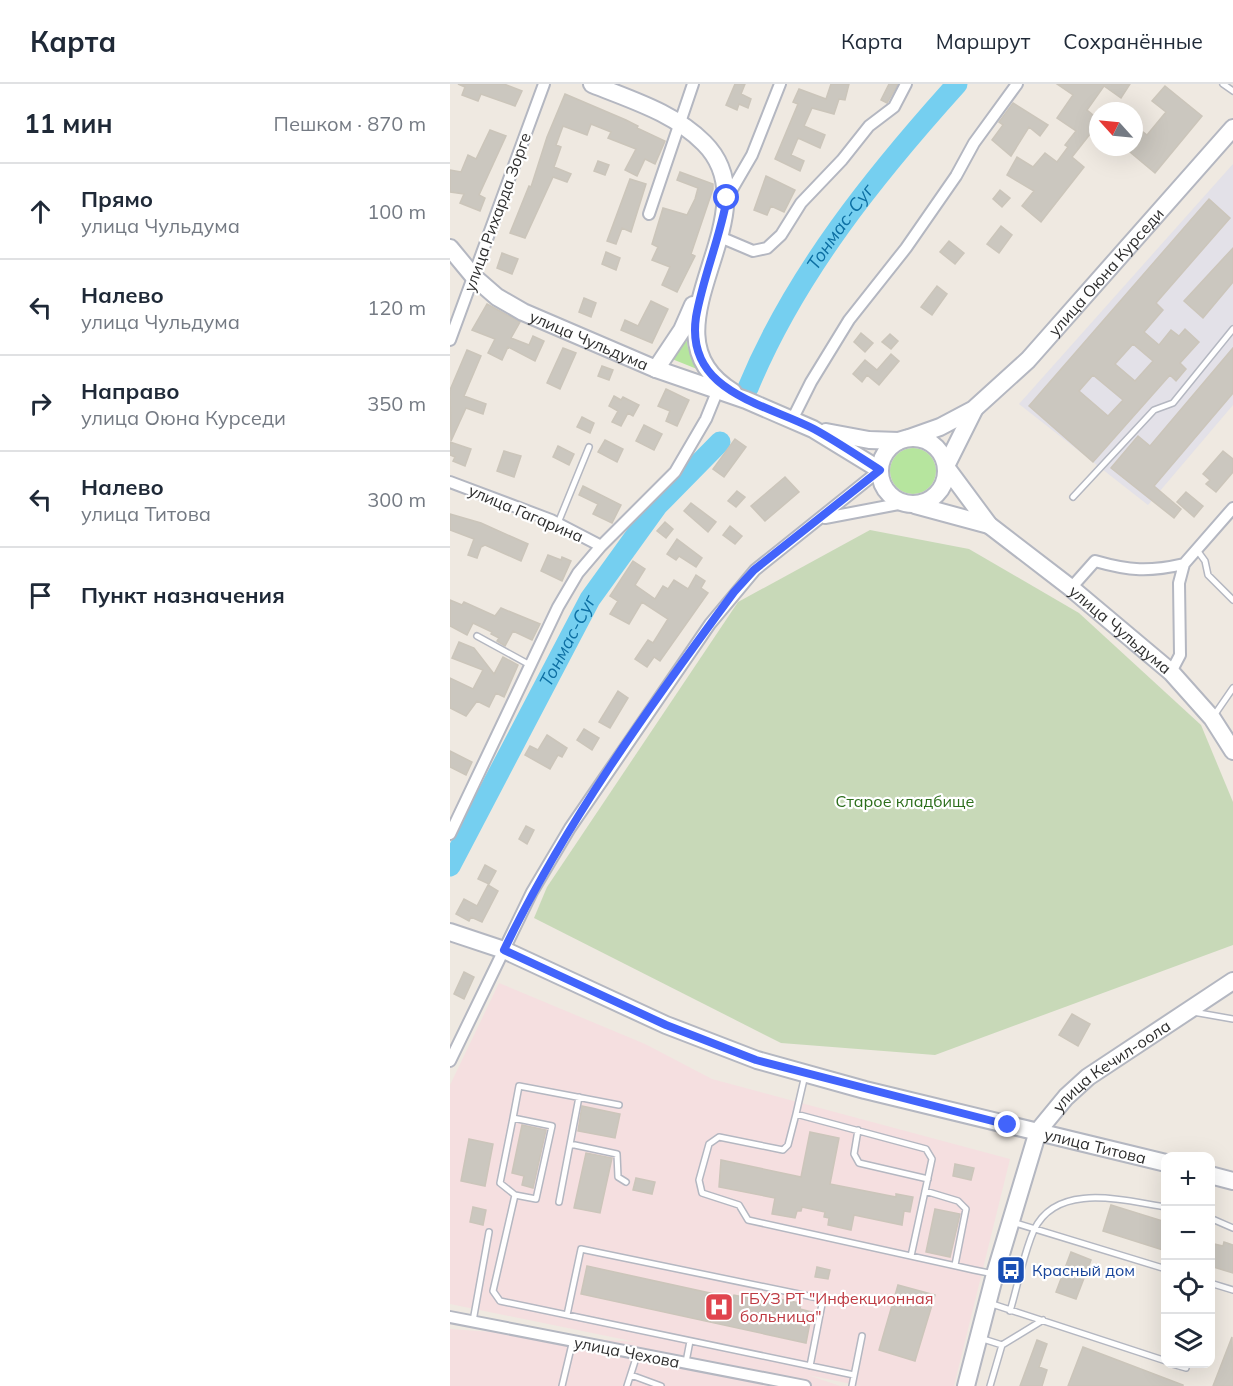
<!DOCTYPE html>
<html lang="ru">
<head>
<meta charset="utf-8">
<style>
	:root { --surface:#fff; --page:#f6f6f7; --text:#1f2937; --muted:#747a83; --line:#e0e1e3 }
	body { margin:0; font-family:Mulish,sans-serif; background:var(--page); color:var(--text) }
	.controls { position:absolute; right:18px; bottom:18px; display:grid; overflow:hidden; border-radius:12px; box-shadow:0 6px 24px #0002 }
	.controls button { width:54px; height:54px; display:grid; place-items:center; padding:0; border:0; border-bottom:2px solid var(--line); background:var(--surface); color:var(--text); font:30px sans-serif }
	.compass { position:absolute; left:639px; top:18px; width:54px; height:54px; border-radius:50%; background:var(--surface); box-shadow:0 6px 24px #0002; rotate:297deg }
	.stop { position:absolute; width:18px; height:18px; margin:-14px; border:4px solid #4264fb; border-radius:50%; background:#fff }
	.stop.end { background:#4264fb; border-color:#fff; box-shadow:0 2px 6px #0008 }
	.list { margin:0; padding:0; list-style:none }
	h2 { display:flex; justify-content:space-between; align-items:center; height:78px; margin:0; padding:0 24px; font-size:26px }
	h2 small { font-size:20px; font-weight:400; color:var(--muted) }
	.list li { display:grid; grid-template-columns:39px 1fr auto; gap:18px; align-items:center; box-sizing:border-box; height:96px; padding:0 24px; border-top:2px solid var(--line) }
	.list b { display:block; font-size:22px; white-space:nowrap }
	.list p { margin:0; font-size:20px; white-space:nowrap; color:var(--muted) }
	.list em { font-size:20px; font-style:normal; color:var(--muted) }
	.icon { flex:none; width:33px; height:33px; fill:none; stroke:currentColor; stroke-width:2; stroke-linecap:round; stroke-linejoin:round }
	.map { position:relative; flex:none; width:783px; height:1302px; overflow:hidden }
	header { display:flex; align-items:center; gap:36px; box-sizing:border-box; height:84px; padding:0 30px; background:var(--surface); border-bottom:2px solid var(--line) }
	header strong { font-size:28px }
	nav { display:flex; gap:33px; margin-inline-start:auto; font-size:21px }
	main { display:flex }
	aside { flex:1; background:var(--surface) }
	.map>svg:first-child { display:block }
	.industrial { fill:#e3e1e8 }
	.medical { fill:#f5dfe0 }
	.green { fill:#b6e59e }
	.cemetery { fill:#c8d9b8 }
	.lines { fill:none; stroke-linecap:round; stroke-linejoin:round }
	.river { stroke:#75cff0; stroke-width:21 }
	.building { fill:#cbc7bf; stroke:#cbc5ba; stroke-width:1.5; fill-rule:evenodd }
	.lane-casing { stroke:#b4b7c1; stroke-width:8 }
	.street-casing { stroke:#b4b7c1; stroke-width:14 }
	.secondary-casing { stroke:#b4b7c1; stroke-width:20 }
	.lane { stroke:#fff; stroke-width:5 }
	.street { stroke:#fff; stroke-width:10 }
	.secondary { stroke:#fff; stroke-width:16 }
	.route { stroke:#4264fb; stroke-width:8 }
	.labels { text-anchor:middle; stroke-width:4.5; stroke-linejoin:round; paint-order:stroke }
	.street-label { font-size:16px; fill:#2e2e2e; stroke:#fff }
	.park-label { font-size:16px; fill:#2c6e1b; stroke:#fff }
	.transit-label { font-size:16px; fill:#164399; stroke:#fff; text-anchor:start }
	.health-label { font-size:16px; fill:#be3a42; stroke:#fff; text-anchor:start }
	.water-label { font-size:18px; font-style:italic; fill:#0d6fa3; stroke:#fff }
</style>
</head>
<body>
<header>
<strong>Карта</strong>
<nav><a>Карта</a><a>Маршрут</a><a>Сохранённые</a></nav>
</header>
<main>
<aside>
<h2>11 мин<small>Пешком · 870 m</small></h2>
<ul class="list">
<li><svg class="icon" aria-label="ahead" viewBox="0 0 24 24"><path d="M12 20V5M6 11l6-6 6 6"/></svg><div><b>Прямо</b><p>улица Чульдума</p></div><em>100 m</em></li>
<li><svg class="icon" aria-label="left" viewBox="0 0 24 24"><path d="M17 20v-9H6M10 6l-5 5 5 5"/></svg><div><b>Налево</b><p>улица Чульдума</p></div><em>120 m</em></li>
<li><svg class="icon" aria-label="right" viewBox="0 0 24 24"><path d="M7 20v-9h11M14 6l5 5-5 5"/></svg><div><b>Направо</b><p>улица Оюна Курседи</p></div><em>350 m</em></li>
<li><svg class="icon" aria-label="left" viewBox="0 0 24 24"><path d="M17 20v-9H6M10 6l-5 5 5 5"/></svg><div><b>Налево</b><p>улица Титова</p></div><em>300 m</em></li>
<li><svg class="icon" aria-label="arrive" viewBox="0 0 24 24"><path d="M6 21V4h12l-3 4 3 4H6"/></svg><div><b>Пункт назначения</b></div></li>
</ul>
</aside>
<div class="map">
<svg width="783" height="1302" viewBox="0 0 783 1302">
	<rect width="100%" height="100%" fill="#efe9e1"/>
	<path class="industrial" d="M783 80V321L698 421 569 320Z"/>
	<path class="medical" d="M49 899 195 960 262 995 560 1075 504 1302H411L358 1291 390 1302H0V1245L186 1258 0 1220V1001Z"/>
	<path class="green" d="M233 238 238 264 257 289 217 273Z
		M440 387a23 23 0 1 1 46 0a23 23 0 1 1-46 0Z"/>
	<path class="cemetery" d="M420 446 519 465 629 529 751 641 783 718V861L485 971 331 959 84 834 97 803 288 518Z"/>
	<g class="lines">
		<g class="river">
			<path id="s1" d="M298 304C345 190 425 91 507 0"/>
			<path id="s2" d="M0 782 140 515 207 422 270 358"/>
		</g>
	</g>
	<path class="building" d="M8 0H54L72 7 65 22 31 10 28 17 12 11 15 3Z
		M285 0H295L291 10 301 15 298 24 289 20 287 26 276 21Z
		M381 0H399L395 16 389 15 384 30 362 24 354 42 375 51 370 64 348 54 341 71 354 77 350 87 325 75 348 20 343 18 349 5 376 15Z
		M439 0H448L437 19 431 16Z
		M607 0H680L671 14 654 2 637 26 648 35V40L622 73 634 83 591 138 572 122 584 107 557 91 567 73 583 83 595 69 607 78 618 63 615 61 626 47 607 34 623 11Z
		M715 2 752 32 705 89 674 63H684V41L697 51 716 28 702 17Z
		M115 10 176 36 188 42 187 44 215 57 205 80 195 75 187 92 175 86 186 65 158 54 161 48 141 40 137 51 113 42 106 61 111 63 104 83 121 90 117 98 103 93 75 154 60 149 79 102 81 103 97 53Z
		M563 19 598 41 590 52 579 43 561 72 542 56 553 41 549 38Z
		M40 46 56 52 29 111 35 114 30 127 10 119 14 110 0 108V86L11 88 18 71 26 75Z
		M148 77 159 81 155 91 144 87Z
		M230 88 263 100V105L241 170 245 172 227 208 212 201 220 183 202 176 208 163 202 160 213 124 237 131 245 115 248 104 227 96Z
		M316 92 345 106 334 128 321 122 317 131 304 126Z
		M180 95 196 100 181 148 172 144 166 160 157 157Z
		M550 106 560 114 552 123 543 115Z
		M759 115 780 134 706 219 713 226 694 248 709 261 721 246 729 252 735 245 749 258 730 279 736 285 726 297 720 291 643 378 579 322ZM683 260 703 277 685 297 665 280ZM643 291 673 316 658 332 629 307Z
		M551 142 562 151 549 169 537 160Z
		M499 157 514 169 505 180 490 168Z
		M783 164V198L753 234 734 217Z
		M156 168 170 174 166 186 152 180Z
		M52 169 68 175 62 190 47 184Z
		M487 202 497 210 482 231 471 223Z
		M134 214 146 219 141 233 129 228Z
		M201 217 218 225 202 259 171 246 175 236 188 242Z
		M37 220 70 238 61 254 79 261 83 252 94 257 85 277 58 263 52 276 38 269 45 255 22 246Z
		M411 249 423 259 415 268 404 258Z
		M440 250 448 257 441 265 432 258Z
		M113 264 126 269 110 305 97 299Z
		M783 264V309L704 402 731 425 724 434 661 384 688 352 700 362Z
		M17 266 31 272 14 312 36 320 33 330 16 324 1 357 0 306Z
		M441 270 449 277 429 301 417 291 412 298 403 290 415 276 427 286Z
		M152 282 163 286 159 296 148 292Z
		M216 305 239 316 227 342 216 337 220 327 208 322Z
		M164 312 171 316 173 313 189 321 183 332 178 329 171 342 162 338 168 327 159 322Z
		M132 333 144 339 140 349 127 343Z
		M194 341 212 350 204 366 186 357Z
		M285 355 296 363 274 393 263 385Z
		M155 356 173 365 167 378 148 368Z
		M0 358 21 365 15 382 3 377 5 373 0 371Z
		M108 362 124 370 119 381 103 373Z
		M54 367 71 372 64 393 47 387Z
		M773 367 783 375V388L766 408 756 400 760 396 753 390Z
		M335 393 349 408 315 437 301 422Z
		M133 402 171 421 162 439 143 430 148 420 129 411Z
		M287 407 295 413 286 423 278 417Z
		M736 408 753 422 744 433 727 418Z
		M241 419 266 438 258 448 234 427Z
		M0 430 31 439 78 460 71 477 35 461 31 463 27 474 18 471 24 455 0 446Z
		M215 438 223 445 216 454 207 447Z
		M280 442 292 452 285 460 273 451Z
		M227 455 252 474 246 483 229 472 226 476 217 470Z
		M98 471 111 476 112 473 121 477 112 497 91 487Z
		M183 477 195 485 185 501 205 515 213 502 218 505 224 496 238 505 246 491 255 497 251 504 258 509 210 577 204 573 197 583 185 575 198 556 203 559 218 535 192 518 179 540 160 530 168 517 160 512Z
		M0 516 12 521 14 518 45 532 51 524 90 540 82 556 63 547 55 562 47 557 49 554 41 550 42 548 23 539 17 551 0 542Z
		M9 558 24 564 44 590 53 573 68 581 54 613 46 609 39 623 27 617 16 632 0 624V594L23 605 33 586 2 574Z
		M168 607 178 614 160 644 149 638Z
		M134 645 149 654 142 666 127 656Z
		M97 651 117 664 112 673 108 671 100 685 75 671 80 662 88 666Z
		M0 667 22 678 16 691 0 683Z
		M76 742 84 746 77 760 69 755Z
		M35 781 46 787 39 800 28 795Z
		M38 801 48 807 32 838 21 833 19 837 6 830 14 815 27 822Z
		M14 888 24 893 14 915 4 910Z
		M622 930 640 940 628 962 609 951Z
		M132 1022 170 1030 165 1054 128 1047Z
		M72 1041 96 1046 83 1104 72 1101 74 1092 62 1089Z
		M360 1048 389 1054 380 1100 446 1113V1110L463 1113 460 1128 454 1127 452 1141 404 1131 401 1146 378 1141 379 1134 374 1133 375 1128 352 1123 351 1127H347L345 1134 322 1130 325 1114 269 1103 271 1076 351 1093Z
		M19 1055 43 1060 35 1102 11 1097Z
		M136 1069 162 1074 150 1129 124 1124Z
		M505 1080 524 1084 521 1096 503 1092Z
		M186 1094 205 1098 202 1110 183 1106Z
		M661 1121 716 1138V1167L653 1147Z
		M23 1123 36 1126 33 1141 20 1138Z
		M485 1125 510 1130 500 1173 476 1168Z
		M774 1158 783 1161V1189L760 1182V1159L773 1162Z
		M621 1168 641 1176 626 1215 606 1208Z
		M137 1182 283 1214 284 1211 328 1220 329 1215 351 1219 350 1225 362 1228 356 1259 131 1210Z
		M367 1183 380 1186 378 1195 365 1193Z
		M448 1201 485 1211 465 1277 429 1266Z
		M782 1253 783 1302H763Z
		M587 1256 597 1260 589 1283 597 1286 592 1302H570Z
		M633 1263 733 1301V1302H618Z"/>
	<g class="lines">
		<g class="lane-casing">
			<path id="lane" d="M773 0 783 7
				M623 413 704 326 723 319 783 245
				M108 439 139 363
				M747 466 755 477 758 491 783 516
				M27 552 80 581
				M763 633 783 604
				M743 928 783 935
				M346 1030 355 991
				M63 1034 69 1002 169 1021
				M408 1046 404 1070 409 1079 478 1095
				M120 1060 167 1070 168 1093 176 1098
				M475 1107 508 1117 516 1125 505 1181
				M65 1111 50 1099 63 1034 102 1042 86 1115 65 1111 43 1207 50 1217 404 1291
				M109 1118 129 1013
				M760 1134 783 1144
				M562 1138 716 1185
				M461 1172 482 1075 476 1065 346 1030 338 1061 333 1066 269 1053 259 1060 249 1096 252 1109 289 1121 298 1136 524 1186 544 1190
				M760 1199 783 1206
				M539 1219 716 1277
				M560 1227C568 1201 573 1171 584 1146 607 1097 675 1117 716 1123
				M117 1231 131 1165 373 1215 360 1282
				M23 1237 39 1148
				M530 1254 552 1261
				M236 1278 240 1257
				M722 1280 736 1284
				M181 1291 211 1302
				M112 1302 122 1260
				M177 1302 187 1271
				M402 1302 412 1252
				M540 1302 552 1261 593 1236"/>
		</g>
		<g class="street-casing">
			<path id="street" d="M277 114 302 71 330 0
				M199 130 243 0
				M270 153 303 167 317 164 331 151 351 119 392 76 419 42 444 23 456 0
				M0 256 94 0
				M342 336 361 298 399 236 456 164 506 92 524 59 567 0
				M0 398 101 436 151 462
				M375 434 454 419
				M621 504 645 477C680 487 699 488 734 480
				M721 588 730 571 729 499 734 480 783 424
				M0 750 108 523 128 489 151 462 225 388 256 335 267 308
				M0 977 82 808 120 744 260 540 305 486 430 386
				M0 1233 355 1302"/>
		</g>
		<g class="secondary-casing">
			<g id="secondary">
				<path d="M142 0C181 16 223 28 254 59 327 132 183 248 283 308"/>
				<path id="s3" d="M0 164 24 193 47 213 73 228 206 285 296 316 363 345 430 386"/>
				<path d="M206 285 232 246 243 221"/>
				<path d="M376 348 419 356 449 357"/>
				<circle cx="463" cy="387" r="33"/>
				<path id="s4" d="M459 354 490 343 524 325 578 276 783 44"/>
				<path d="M496 382 524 326"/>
				<path id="s5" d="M496 383 539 441 621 504 721 588 762 634 783 667"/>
				<path d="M465 421 539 441"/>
				<path id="s6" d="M0 848 54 866 216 941 307 976 415 1006 716 1079"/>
				<path d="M760 1091 783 1097"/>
				<path id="s7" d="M516 1302 545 1190 588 1047 616 1013 638 993 783 897"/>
			</g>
		</g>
		<use href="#lane" class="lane"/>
		<use href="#street" class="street"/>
		<use href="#secondary" class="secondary"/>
	</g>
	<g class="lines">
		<path class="route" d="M277 114C270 154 253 193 246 233 235 308 314 319 364 345 386 357 408 372 430 386L304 486 284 508C201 620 114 741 54 866L216 941 306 976 558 1041"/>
	</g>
	<defs>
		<g id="bus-square" transform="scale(1.5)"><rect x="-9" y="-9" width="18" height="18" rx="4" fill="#1a4fb4" stroke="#fff"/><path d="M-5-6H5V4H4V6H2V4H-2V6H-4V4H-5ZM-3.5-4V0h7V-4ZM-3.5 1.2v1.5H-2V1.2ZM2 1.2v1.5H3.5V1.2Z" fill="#fff"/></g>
		<g id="hospital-square" transform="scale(1.5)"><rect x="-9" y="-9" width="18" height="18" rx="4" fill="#e0444e" stroke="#fff"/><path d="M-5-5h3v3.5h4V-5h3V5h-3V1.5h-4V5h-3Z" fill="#fff"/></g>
	</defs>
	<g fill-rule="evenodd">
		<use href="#bus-square" x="561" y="1186"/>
		<use href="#hospital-square" x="269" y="1223"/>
	</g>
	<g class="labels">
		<g class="street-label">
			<text transform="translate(47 128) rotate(-70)" y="6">улица Рихарда Зорге</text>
			<text dy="6" stroke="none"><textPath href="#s4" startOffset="262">улица Оюна Курседи</textPath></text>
			<text dy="6" stroke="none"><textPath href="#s3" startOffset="170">улица Чульдума</textPath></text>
			<text transform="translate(76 429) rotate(23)" y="6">улица Гагарина</text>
			<text dy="6" stroke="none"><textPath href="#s5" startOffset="240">улица Чульдума</textPath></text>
			<text dy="6" stroke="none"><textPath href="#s7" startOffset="364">улица Кечил-оола</textPath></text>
			<text dy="6" stroke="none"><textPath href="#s6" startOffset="682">улица Титова</textPath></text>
			<text transform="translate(177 1268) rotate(11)" y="6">улица Чехова</text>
		</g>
		<g class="park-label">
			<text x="455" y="723">Старое кладбище</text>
		</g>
		<g class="transit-label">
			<text x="582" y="1192">Красный дом</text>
		</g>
		<g class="health-label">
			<text x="290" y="1220">ГБУЗ РТ "Инфекционная<tspan x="290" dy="18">больница"</tspan></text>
		</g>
		<g class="water-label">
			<text dy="6" stroke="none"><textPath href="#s1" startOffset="186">Тонмас-Суг</textPath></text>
			<text dy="6" stroke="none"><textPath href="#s2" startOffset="254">Тонмас-Суг</textPath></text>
		</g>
	</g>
</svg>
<div class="controls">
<button>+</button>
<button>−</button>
<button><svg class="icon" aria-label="locate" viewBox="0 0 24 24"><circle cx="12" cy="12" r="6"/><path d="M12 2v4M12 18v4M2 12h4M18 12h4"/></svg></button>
<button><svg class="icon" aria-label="layers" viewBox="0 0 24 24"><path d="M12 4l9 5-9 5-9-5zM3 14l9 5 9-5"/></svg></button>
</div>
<svg class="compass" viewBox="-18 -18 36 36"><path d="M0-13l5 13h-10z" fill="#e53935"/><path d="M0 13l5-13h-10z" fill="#747a83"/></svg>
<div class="stop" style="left:277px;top:114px"></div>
<div class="stop end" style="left:558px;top:1041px"></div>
</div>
</main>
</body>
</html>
